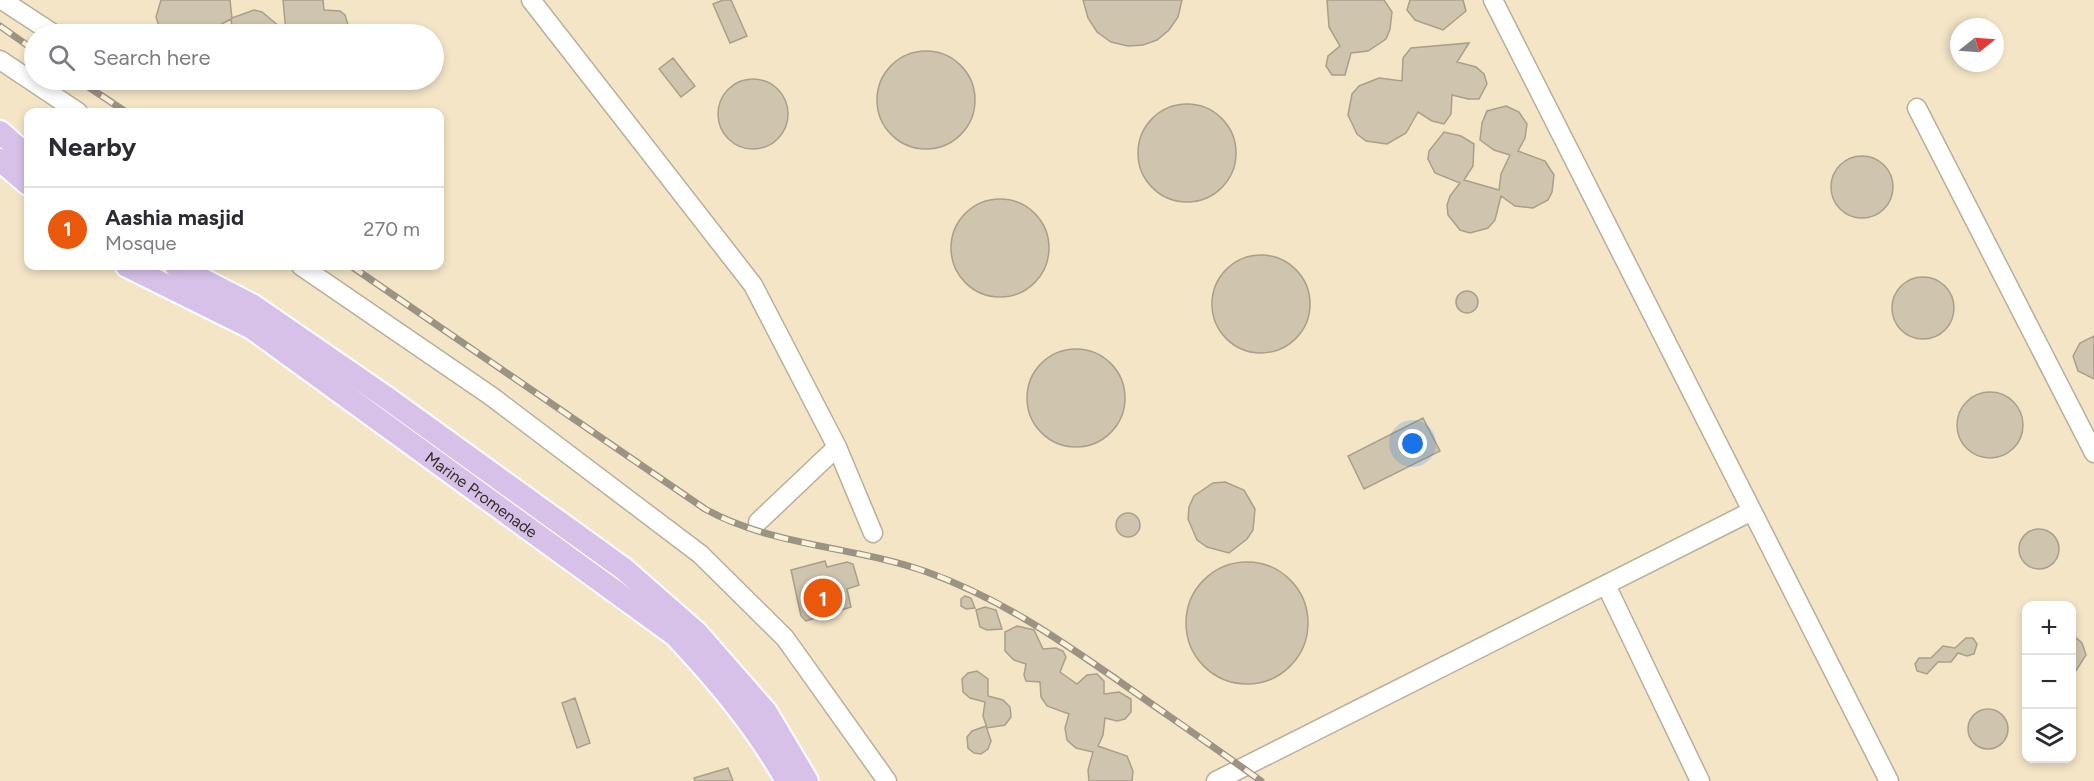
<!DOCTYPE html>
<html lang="en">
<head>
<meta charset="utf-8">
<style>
	:root { --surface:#fff; --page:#f7f7f7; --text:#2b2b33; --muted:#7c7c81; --line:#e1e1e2; --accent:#ea580c }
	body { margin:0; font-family:Figtree,sans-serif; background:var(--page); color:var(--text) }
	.controls { position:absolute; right:18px; bottom:18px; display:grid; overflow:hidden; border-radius:12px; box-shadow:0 3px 9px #0003 }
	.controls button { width:54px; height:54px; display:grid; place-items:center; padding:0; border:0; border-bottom:2px solid var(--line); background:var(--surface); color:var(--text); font:30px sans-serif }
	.compass { position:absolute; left:1950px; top:18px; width:54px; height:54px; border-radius:50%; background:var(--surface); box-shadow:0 3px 9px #0003; rotate:73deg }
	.you { position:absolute; left:1413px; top:444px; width:21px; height:21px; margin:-15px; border:4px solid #fff; border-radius:50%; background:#1a73e8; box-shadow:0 0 0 9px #1a73e833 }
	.badge { display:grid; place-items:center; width:39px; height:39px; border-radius:50%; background:var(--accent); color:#fff; font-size:20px; font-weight:700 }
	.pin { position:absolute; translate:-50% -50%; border:3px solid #fff; box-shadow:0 2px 6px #0006 }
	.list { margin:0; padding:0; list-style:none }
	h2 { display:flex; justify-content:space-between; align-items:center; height:78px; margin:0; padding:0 24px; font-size:26px }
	h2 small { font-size:20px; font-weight:400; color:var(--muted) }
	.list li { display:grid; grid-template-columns:39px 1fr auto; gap:18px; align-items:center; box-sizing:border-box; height:84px; padding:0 24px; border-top:2px solid var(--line) }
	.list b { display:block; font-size:22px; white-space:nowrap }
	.list p { margin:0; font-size:20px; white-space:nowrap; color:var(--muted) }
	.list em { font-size:20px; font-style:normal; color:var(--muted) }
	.icon { flex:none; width:33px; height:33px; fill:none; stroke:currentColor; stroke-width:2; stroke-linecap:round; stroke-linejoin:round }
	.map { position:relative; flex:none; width:2094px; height:781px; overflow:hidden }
	.search { position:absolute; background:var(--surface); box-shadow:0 3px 9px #0003; left:24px; top:24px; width:420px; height:66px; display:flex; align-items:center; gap:15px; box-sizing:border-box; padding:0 21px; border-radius:33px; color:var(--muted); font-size:22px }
	.panel { position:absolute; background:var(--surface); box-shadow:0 3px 9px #0003; left:24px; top:108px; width:420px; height:162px; border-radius:12px }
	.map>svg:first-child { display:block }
	.built { fill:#f4e5c7; fill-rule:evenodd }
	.building { fill:#cfc5ae; stroke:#a99f8a; stroke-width:1.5 }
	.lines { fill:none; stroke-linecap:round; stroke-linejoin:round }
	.minor-casing { stroke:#b9af99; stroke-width:21 }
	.major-casing { stroke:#fff; stroke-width:26 }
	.minor { stroke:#fff; stroke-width:18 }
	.major { stroke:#d8c1e9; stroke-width:22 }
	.rail-casing { stroke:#9b9383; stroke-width:7 }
	.rail { stroke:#fdf2db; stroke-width:4.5; stroke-dasharray:14; stroke-linecap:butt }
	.labels { text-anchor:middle; stroke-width:4.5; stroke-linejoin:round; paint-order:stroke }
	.street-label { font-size:16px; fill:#322e25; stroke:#fdf2db }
</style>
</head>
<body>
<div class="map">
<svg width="2094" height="781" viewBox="0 0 2094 781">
	<rect width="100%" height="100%" fill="#fdf2db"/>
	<path class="built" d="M0 0H2094V781H0ZM1959 27H1995V63H1959ZM34 34H434V80H34ZM28 112H440V266H28ZM2026 606H2072V758H2026Z"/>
	<path class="building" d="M161 0H230L232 18 254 10 262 12 286 32 283 0H323L324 10 340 11 345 15 349 28 347 34H233L231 19 214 28 196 30 198 34H180L182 29 167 31 159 26 156 17Z
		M723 0H731L747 36 730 43 713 4Z
		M1083 0H1182L1178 17 1169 30 1157 40 1143 45 1128 46 1111 42 1097 32 1088 18Z
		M1327 0H1384L1392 12 1390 29 1386 39 1368 51 1351 53 1345 75H1332L1326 66 1328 56 1340 46 1329 27Z
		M1410 0H1463L1466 11 1443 30 1415 20 1407 10Z
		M1469 43 1457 62 1476 67 1484 74 1487 84 1479 99H1468L1452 95 1451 114 1444 124 1432 121 1418 112 1406 133 1387 144 1366 141 1357 134 1348 115 1352 94 1359 86 1379 78 1402 81 1403 58 1411 48Z
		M877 100a49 49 0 1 1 98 0a49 49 0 1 1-98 0Z
		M673 58 695 86 681 97 659 69Z
		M718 114a35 35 0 1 1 70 0a35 35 0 1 1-70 0Z
		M1138 153a49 49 0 1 1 98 0a49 49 0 1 1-98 0Z
		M1506 106 1519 112 1527 124 1525 138 1518 151 1545 161 1554 175 1552 192 1548 200 1533 208 1515 206 1501 196 1495 220 1488 228 1470 233 1460 230 1448 215 1447 205 1450 196 1460 183 1435 173 1428 159 1429 151 1444 132 1461 136 1474 144 1473 166 1464 180 1499 190 1501 174 1510 155 1494 150 1480 140 1482 123 1487 111Z
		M1831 187a31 31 0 1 1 62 0a31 31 0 1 1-62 0Z
		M951 248a49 49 0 1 1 98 0a49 49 0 1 1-98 0Z
		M1212 304a49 49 0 1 1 98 0a49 49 0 1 1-98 0Z
		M1892 308a31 31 0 1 1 62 0a31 31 0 1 1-62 0Z
		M1456 302a11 11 0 1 1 22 0a11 11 0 1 1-22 0Z
		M2094 336V379L2078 371 2073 356 2080 343Z
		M1027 398a49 49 0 1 1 98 0a49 49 0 1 1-98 0Z
		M1957 425a33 33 0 1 1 66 0a33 33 0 1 1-66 0Z
		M1423 418 1440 451 1364 489 1348 456Z
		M1225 482 1244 490 1255 509 1253 530 1247 539 1229 553 1207 547 1197 540 1188 519 1189 507 1194 496 1213 483Z
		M1116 525a12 12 0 1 1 24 0a12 12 0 1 1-24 0Z
		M2019 549a20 20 0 1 1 40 0a20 20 0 1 1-40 0Z
		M825 561 827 567 847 562 853 564 859 585 847 589 851 607 806 621 801 616 791 570Z
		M1186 623a61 61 0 1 1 122 0a61 61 0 1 1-122 0Z
		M965 596 971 598 975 608 966 609 961 606V599Z
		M985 607 996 610 1002 629 987 630 980 627 976 610Z
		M1017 626 1034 630 1043 649 1056 648 1063 651 1066 657 1060 672 1077 684 1087 675 1097 674 1104 681V694L1119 692 1131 699V712L1125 719 1117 721 1105 718 1103 735 1098 746 1127 756 1133 771 1132 781H1089L1088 770 1093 752 1076 748 1067 740 1065 728 1069 714 1047 706 1041 697 1040 682 1026 681 1024 675 1026 664 1014 660 1005 651V632Z
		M2072 634 2082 643 2086 655 2072 677Z
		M1966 638H1973L1977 644 1974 654 1967 656 1958 653 1951 662H1938L1927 674 1917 671 1915 664 1919 658H1931L1943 646 1955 648Z
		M977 671 988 679V696L1003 700 1010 707 1011 717 1005 725 987 728 983 716 985 702 970 698 963 692 962 679 968 673Z
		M575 698 590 743 577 748 562 703Z
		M1968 729a20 20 0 1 1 40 0a20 20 0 1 1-40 0Z
		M986 726 991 741 988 749 981 754 974 753 968 748 967 737 972 731Z
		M728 768 733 781H695L694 778Z"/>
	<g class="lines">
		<g class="minor-casing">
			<path id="minor" d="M2 0 54 34
				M531 0 753 285 837 447 873 533
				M1493 0 1889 781
				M0 60 78 112
				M1917 108 2094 453
				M301 266 491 396 700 554 785 638 887 781
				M758 522 837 447
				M1606 585 1700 781
				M1216 781 1752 511"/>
		</g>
		<g class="major-casing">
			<g id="major">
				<path d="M0 132 28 157"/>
				<path d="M0 160 28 184"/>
				<path id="s1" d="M127 266 252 328 675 635C718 681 756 726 787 781"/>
				<path d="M176 266 252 305 387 398 624 569 697 633 766 712 807 781"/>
			</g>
		</g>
		<use href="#minor" class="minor"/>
		<use href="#major" class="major"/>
		<g class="rail-casing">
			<path id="rail" d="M0 26 34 50
				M78 80 126 112
				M351 266 705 509C774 547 854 546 927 572 999 598 1054 636 1116 679 1164 713 1213 746 1261 781"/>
		</g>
		<use href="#rail" class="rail"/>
	</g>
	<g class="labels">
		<g class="street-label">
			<text dy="6" stroke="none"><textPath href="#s1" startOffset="423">Marine Promenade</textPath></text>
		</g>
	</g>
</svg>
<div class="controls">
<button>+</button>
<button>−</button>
<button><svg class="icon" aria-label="layers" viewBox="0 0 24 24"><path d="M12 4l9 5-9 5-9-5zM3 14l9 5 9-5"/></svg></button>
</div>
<svg class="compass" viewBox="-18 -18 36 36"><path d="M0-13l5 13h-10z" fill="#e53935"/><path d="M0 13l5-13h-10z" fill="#7c7c81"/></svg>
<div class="you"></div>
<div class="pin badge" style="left:823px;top:598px">1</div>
<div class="search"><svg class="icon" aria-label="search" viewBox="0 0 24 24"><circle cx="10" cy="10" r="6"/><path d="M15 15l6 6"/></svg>Search here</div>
<section class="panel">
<h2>Nearby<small></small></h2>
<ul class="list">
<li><span class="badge">1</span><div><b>Aashia masjid</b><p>Mosque</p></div><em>270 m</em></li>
</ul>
</section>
</div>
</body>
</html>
